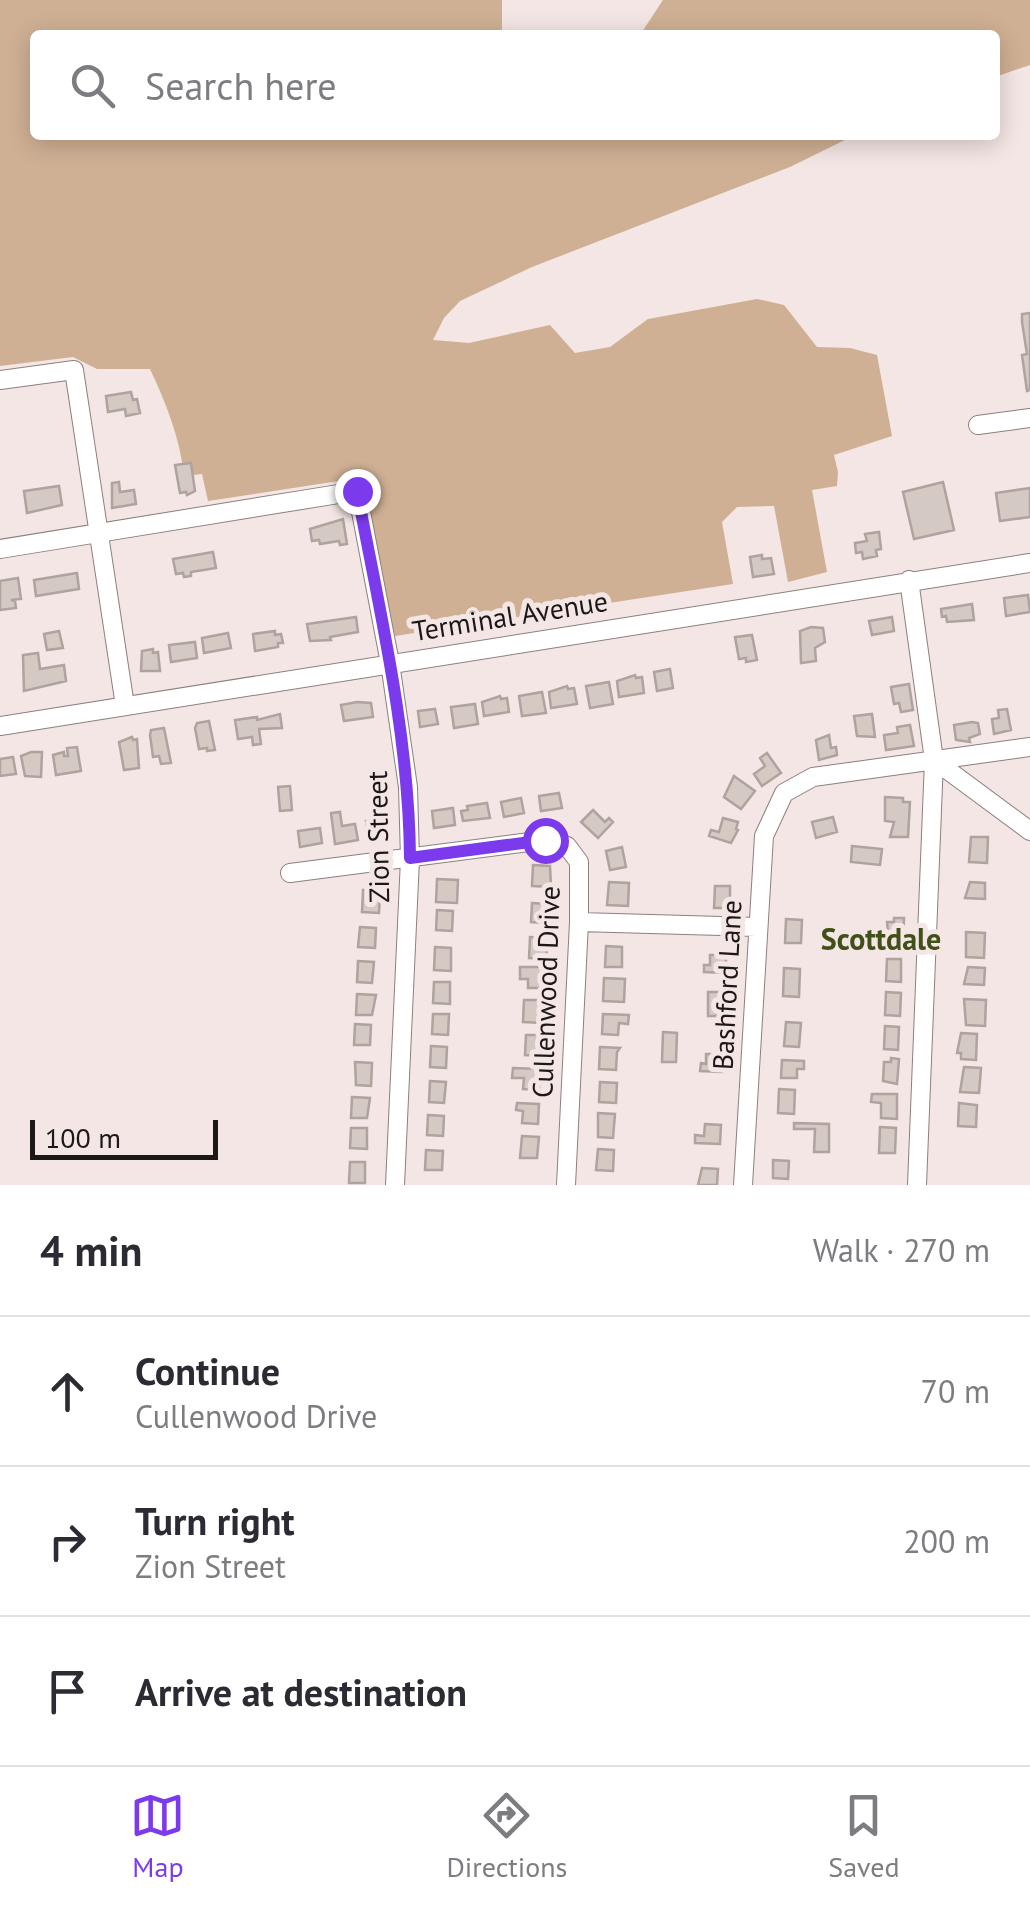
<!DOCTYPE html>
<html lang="en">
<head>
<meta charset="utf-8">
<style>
	:root { --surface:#fff; --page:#f2f2f3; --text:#2b2b33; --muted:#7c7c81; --line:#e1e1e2; --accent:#7c3aed }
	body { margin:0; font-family:"PT Sans",sans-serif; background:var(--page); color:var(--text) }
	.scale { position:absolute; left:30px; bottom:25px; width:188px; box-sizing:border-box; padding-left:10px; border:5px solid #1c1817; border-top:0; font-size:28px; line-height:35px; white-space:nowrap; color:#1c1817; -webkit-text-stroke:8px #f3e6e4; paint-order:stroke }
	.stop { position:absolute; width:30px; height:30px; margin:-22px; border:8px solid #7c3aed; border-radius:50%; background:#fff }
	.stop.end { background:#7c3aed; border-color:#fff; box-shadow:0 2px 10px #0008 }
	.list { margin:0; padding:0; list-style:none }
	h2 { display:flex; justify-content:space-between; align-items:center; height:130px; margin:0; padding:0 40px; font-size:42px }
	h2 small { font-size:32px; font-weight:400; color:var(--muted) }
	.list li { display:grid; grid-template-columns:65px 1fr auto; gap:30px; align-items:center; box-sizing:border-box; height:150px; padding:0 40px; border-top:2px solid var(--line) }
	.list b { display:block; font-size:38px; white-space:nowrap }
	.list p { margin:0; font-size:32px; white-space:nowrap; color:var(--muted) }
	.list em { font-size:32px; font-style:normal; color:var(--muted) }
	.icon { flex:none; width:55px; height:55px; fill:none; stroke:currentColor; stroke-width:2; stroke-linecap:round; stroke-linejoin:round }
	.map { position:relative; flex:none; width:1030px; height:1185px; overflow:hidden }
	.search { position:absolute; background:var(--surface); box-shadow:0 5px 25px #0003; left:30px; right:30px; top:30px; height:110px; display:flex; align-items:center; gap:25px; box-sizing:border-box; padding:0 35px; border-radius:10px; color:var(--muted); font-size:38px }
	.sheet { height:580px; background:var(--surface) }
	nav { display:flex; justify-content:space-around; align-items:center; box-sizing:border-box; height:140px; border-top:2px solid var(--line); background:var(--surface); font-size:28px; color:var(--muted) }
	nav a { display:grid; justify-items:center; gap:5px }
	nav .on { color:var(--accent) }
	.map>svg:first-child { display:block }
	.forest { fill:#cfb094 }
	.building { fill:#d5c9c4; stroke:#aea39e; stroke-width:2.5 }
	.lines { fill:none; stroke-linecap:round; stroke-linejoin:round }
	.minor-casing { stroke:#8c807f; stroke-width:20 }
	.minor { stroke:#fff; stroke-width:18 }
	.route { stroke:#7c3aed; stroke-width:12 }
	.labels { text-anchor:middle; stroke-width:10; stroke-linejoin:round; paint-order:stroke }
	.street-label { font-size:28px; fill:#1c1817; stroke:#f3e6e4 }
	.neighbourhood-label { font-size:30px; font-weight:bold; fill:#414f18; stroke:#f3e6e4 }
</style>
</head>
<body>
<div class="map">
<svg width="1030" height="1185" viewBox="0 0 1030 1185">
	<rect width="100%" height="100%" fill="#f3e6e4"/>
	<path class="forest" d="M0 0H502V35H35V135H855L790 167 532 267 460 301 444 318 433 340 469 343 550 325 575 353 610 347 648 319 757 299 784 305 817 347 850 348 877 355 892 436 834 455 838 472 837 486 812 490 827 572 788 582 774 506 737 507 722 522 733 584 395 636 358 478 208 501 202 474 184 476C180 438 166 403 150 369H97L73 357 0 366Z
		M663 0H1030V65L995 77V35H640Z"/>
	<path class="building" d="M1030 313V390L1027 391 1022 355 1027 354 1022 322V314Z
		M131 392 133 400 137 399 140 413 126 416 125 409 108 412 106 396Z
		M191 463 195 491 187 495 186 492 180 493 175 465Z
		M119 482 120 492 134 490 136 504 112 508V483Z
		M943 482 954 530 914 539 903 492Z
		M59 486 62 505 27 513 24 491Z
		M1030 488V517L1000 521 996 493Z
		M343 519 347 544 340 545 339 541 320 544 319 540 312 541 310 529Z
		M879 532 881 549 876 550 877 556 863 559 862 552 856 553 855 543 867 541 865 534Z
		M213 552 216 568 191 572V576L184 577 183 573 176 574 173 559Z
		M762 555V559L771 558 774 574 753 577 750 557Z
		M77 573 79 589 36 596 34 580Z
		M18 578 21 599 11 600 15 601 16 608 0 610V581Z
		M1028 595 1030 612 1006 616 1004 598Z
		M972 604 974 620 947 622 946 616 942 617 941 609Z
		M356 617 358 632 330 637 331 640 310 641 307 624Z
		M892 617 894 631 872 635 869 621Z
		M811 627 823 628 825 642 815 648 816 661 801 663 800 631Z
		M59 631 63 648 47 650 44 634Z
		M275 631V635L281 634 283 643H278V647L255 651 253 634Z
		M228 633 231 648 204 653 202 638Z
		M752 635 757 660 746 662V658L739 659 735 637Z
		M195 642 197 658 171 662 169 645Z
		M153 649V653L158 652 160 671H141L142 651Z
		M38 653 40 669 64 665 66 681 24 691 23 655Z
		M670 669 673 688 657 691 654 672Z
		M635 675 636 678 642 677 644 693 619 697 617 681Z
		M609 682 613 704 590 708 586 686Z
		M909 684 913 710 901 712 899 703 894 704 891 687Z
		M567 686 568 689 574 688 577 704 551 708 549 692Z
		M542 692 546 713 522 716 519 696Z
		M500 696 501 699 507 698 509 712 484 716 482 702Z
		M357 702 371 703 373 717 344 721 341 705Z
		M475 704 478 724 454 728 451 707Z
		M435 709 438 724 420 727 418 711Z
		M1007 709 1011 730 994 734 992 719 999 718 998 710Z
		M280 714 282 728 259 729 261 744 253 745 252 737 238 739 235 720 257 717V720Z
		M872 714 875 737 857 736 854 716Z
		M209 721 215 750 207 751V748L199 749 195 728 197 723Z
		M972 722 978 723 980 734 969 738 970 742 956 740 954 725Z
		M910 725 914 746 886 750 884 735 898 733 897 727Z
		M164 728 171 763 161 764 159 756 153 757 150 735 151 730Z
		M829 735 831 748 836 747 837 755 819 760 816 740Z
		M132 737 133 740 137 739 139 768 124 770 119 742Z
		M77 747 81 771 56 775 53 755 64 752V756H68L67 748Z
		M31 752H42L41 777 25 776 21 756Z
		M767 753 781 773 762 786 754 774 765 766 760 758Z
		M13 757 16 774 0 776V759Z
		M734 776 755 791 741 809 724 797Z
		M290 786 292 810 280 811 278 787Z
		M559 793 562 808 541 811 539 796Z
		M885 797 903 798V802H910L908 837H890L894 822 885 821Z
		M521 798 524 813 504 817 501 802Z
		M487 803 490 818 463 821 461 811 468 810 467 806Z
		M453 808 455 825 434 828 432 811Z
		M593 810 605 822 609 818 613 822 598 838 581 822Z
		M340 812 342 826 355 824 358 840 335 844 331 813Z
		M833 817 837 832 816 838 812 822Z
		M387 818 390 834 368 837 366 821Z
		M723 818 738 822 736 829 738 830 731 843 709 836 711 830 719 832Z
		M320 828 322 843 300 847 298 831Z
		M971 837H988L987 863 969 862Z
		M852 846 882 849 880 865 851 862Z
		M622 847 626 867 610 870 606 851Z
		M533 865 550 866 551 887 532 886Z
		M437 879 458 880 457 903 436 902Z
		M609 882 629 883 628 906 607 905Z
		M970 882 985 883V899L965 898Z
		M715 886H730V908H714Z
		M363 890 380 891 379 913 362 912Z
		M532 903 547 904 546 923 531 922Z
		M437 910 453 911 452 931 436 930Z
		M894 918H904L903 944H889L887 922H894Z
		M786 919 802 920 801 943H785Z
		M360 927 376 928 375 948 358 947Z
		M966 932 985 933 984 958 966 957Z
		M530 937 546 938 547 959 529 958Z
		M606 946 622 947V967H605Z
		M435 947 451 948V971L434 970Z
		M710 955H726V973L704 972V965H710Z
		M887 959H901V982L886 981Z
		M358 961 374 962 372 983 357 982Z
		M520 967H545L546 988H528V979H520Z
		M968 967 985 968 984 985 964 984Z
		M784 968 800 969 799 997 783 996Z
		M604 978 625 979 624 1002 603 1001Z
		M434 982H450V1004L433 1003Z
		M708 992H725V1010L717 1009V1016H708Z
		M886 992 901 993 900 1016 885 1015Z
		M357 994 376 995 372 1015H356Z
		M964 999 986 1000 985 1026 966 1025Z
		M524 1000H544L543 1023 523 1022Z
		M433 1014H449L448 1035 432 1034Z
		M603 1014 629 1015 628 1024 619 1023 618 1035 602 1034Z
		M786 1022 801 1023 799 1047 784 1046Z
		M355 1024 371 1025 370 1045H354Z
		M885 1026 899 1027 898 1050 884 1049Z
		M663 1032 677 1033 676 1062H662Z
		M961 1033 977 1034 976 1060 961 1059V1053H957Z
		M526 1035H543L541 1056 525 1055Z
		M431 1046 447 1047 446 1068 430 1067Z
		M600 1047 620 1048 617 1052 616 1070 599 1069Z
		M706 1054H723L722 1072 700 1071 701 1063 706 1064Z
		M891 1058 899 1059 897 1084 883 1081 884 1062H891Z
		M782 1060 804 1061V1069H797V1078H781Z
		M355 1062 372 1063 371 1086 356 1085Z
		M964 1067 981 1068 979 1093 960 1092Z
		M513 1068 540 1069 539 1090 523 1089 524 1078H512Z
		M430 1081 446 1082 444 1103 429 1102Z
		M600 1082 617 1083 616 1103 599 1102Z
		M779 1089 795 1090 794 1114 778 1113Z
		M872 1094H897V1119L881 1118V1103L871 1102Z
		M352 1097 370 1098 367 1118H351Z
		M517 1103 539 1104 538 1124 522 1123 523 1111 516 1110Z
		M959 1103 977 1105 976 1127 958 1126Z
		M598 1113 615 1114 613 1138 598 1137Z
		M428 1115 444 1116 443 1136 427 1135Z
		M794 1123 829 1124V1152H814L815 1129H794Z
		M705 1124 721 1125 720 1144 695 1143V1135L704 1136Z
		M880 1127 896 1128 895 1153H879Z
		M351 1128H367V1149L350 1148Z
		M522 1136 539 1137 537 1158H520Z
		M598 1149 614 1150 613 1171 596 1170Z
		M426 1150 443 1151 442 1170H425Z
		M773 1160 789 1161 788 1179 773 1178Z
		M350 1162H365V1183H349Z
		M702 1168 718 1169 717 1185H698Z"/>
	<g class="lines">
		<g class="minor-casing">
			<path id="minor" d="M0 380 74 370 125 706
				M978 425 1030 418
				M0 549 357 491 390 663 408 787 410 859 395 1185
				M909 580 934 760 917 1185
				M0 726 1030 563
				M934 760 1030 831
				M290 873 545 840 567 846 579 862V922L566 1185
				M579 922 757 927
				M743 1185 764 836 784 793 813 777 1030 747"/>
		</g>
		<use href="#minor" class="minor"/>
	</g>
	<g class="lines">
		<path class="route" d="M357 491C380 613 409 734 410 858L545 840"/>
	</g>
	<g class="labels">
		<g class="street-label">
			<text transform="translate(510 616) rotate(-9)" y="10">Terminal Avenue</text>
			<text transform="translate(378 837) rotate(-91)" y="10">Zion Street</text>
			<text transform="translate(727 985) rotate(-87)" y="10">Bashford Lane</text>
			<text transform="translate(546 992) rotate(-88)" y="10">Cullenwood Drive</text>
		</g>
		<g class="neighbourhood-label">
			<text x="881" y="950">Scottdale</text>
		</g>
	</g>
</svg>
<div class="scale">100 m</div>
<div class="stop" style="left:545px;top:840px"></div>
<div class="stop end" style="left:357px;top:491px"></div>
<div class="search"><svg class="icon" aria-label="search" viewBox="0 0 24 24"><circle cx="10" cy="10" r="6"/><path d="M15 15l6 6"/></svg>Search here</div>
</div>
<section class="sheet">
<h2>4 min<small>Walk · 270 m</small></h2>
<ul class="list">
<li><svg class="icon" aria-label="ahead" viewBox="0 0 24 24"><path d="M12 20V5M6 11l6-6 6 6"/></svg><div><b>Continue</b><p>Cullenwood Drive</p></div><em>70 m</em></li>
<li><svg class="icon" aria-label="right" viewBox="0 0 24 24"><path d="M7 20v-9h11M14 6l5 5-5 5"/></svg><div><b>Turn right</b><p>Zion Street</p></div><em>200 m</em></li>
<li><svg class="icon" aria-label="arrive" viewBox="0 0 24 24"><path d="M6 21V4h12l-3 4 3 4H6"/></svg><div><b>Arrive at destination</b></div></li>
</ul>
</section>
<nav>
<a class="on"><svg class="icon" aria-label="map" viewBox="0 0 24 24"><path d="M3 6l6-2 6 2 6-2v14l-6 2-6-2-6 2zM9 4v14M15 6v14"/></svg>Map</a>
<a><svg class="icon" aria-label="directions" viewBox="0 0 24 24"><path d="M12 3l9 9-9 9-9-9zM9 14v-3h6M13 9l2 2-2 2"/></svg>Directions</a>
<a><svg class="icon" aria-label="saved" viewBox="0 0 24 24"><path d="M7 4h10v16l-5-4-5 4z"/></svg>Saved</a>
</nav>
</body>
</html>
